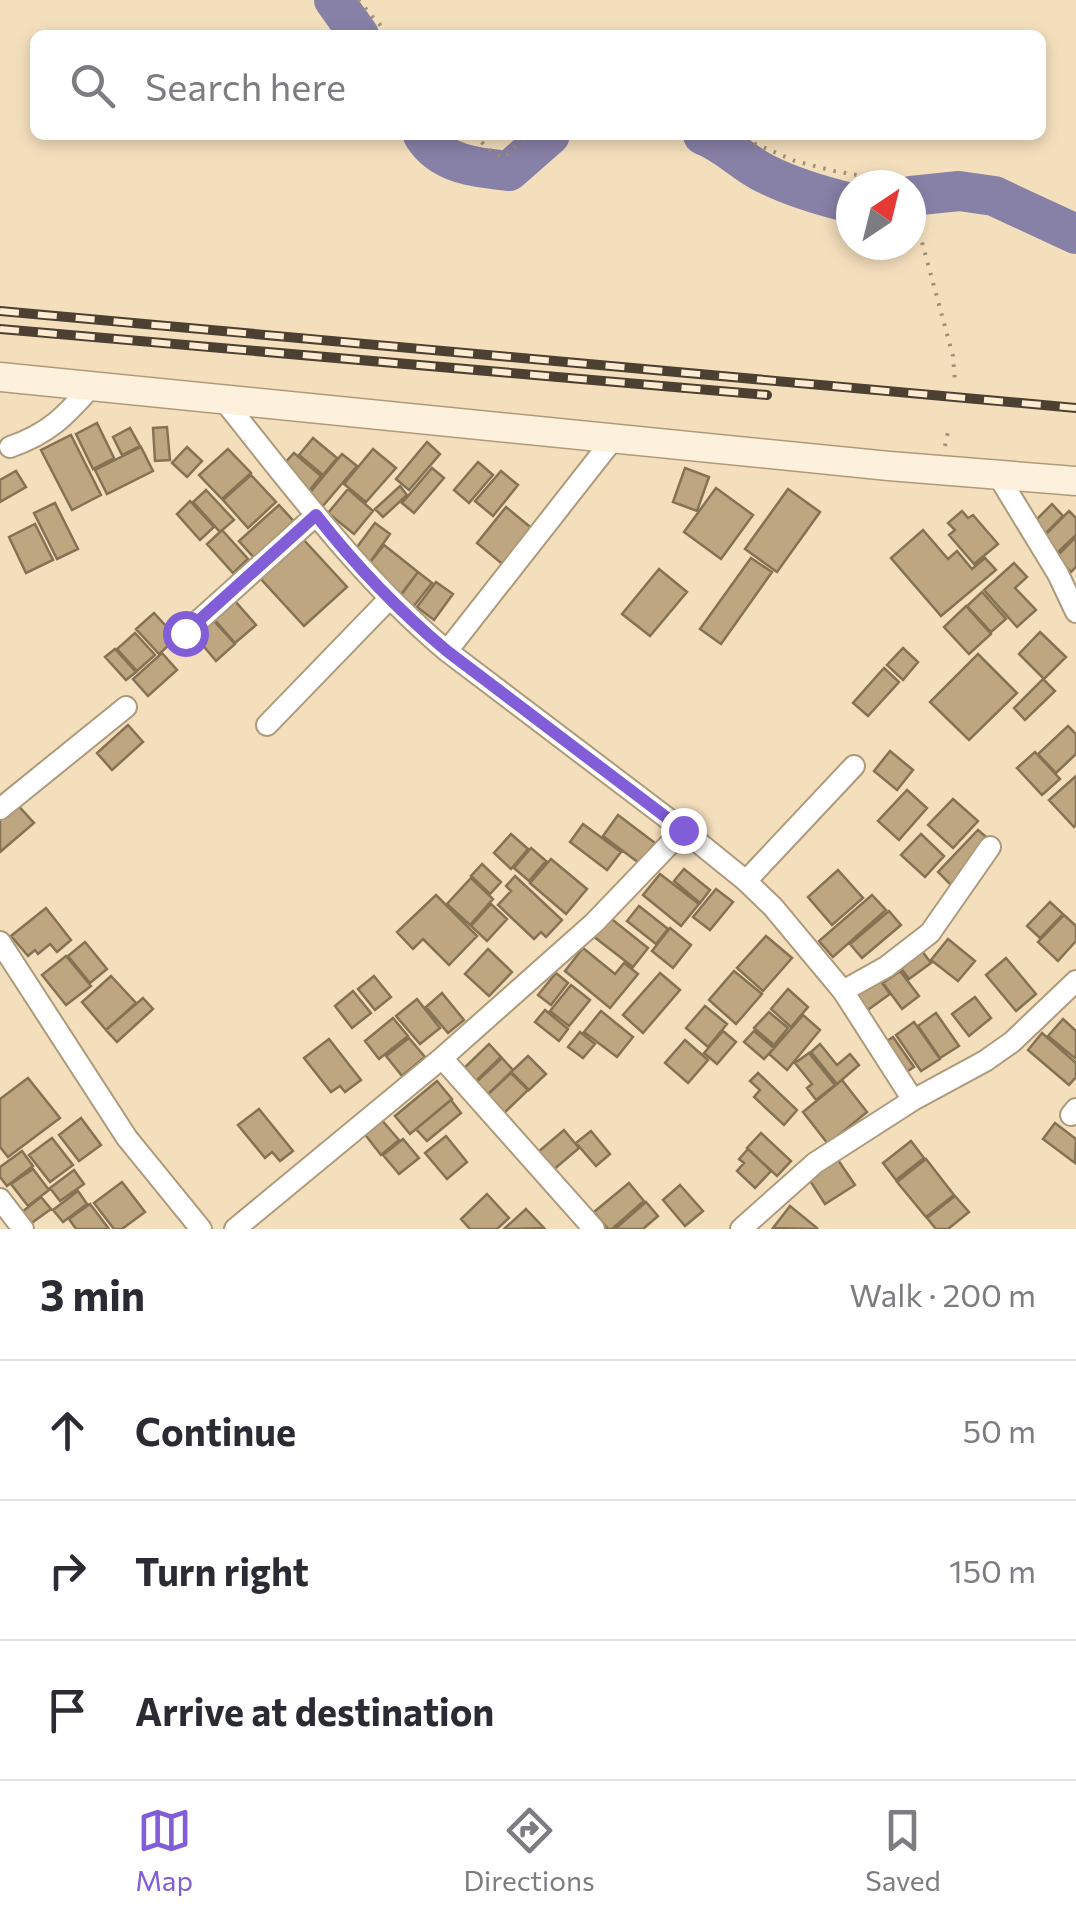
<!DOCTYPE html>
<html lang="en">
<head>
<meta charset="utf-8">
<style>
	:root { --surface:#fff; --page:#f2f2f3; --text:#2b2b33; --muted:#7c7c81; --line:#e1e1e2; --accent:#815dd7 }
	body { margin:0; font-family:Commissioner,sans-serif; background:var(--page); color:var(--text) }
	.compass { position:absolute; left:836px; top:170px; width:90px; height:90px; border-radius:50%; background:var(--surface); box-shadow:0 5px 15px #0003; rotate:35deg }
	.stop { position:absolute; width:30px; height:30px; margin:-22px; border:8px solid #815dd7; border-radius:50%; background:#fff }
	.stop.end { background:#815dd7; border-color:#fff; box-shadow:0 2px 10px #0008 }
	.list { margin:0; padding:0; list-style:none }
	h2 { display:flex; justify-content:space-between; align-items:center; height:130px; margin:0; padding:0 40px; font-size:42px }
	h2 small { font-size:32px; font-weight:400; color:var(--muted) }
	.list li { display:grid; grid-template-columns:65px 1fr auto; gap:30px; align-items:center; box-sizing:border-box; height:140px; padding:0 40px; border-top:2px solid var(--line) }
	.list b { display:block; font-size:38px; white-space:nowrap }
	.list em { font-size:32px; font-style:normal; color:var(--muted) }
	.icon { flex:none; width:55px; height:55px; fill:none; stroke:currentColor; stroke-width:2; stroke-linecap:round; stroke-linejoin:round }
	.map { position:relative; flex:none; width:1076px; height:1229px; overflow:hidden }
	.search { position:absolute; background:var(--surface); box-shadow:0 5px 15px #0003; left:30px; right:30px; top:30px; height:110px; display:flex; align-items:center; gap:25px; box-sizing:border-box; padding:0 35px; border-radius:15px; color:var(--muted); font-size:38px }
	.sheet { height:550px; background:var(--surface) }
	nav { display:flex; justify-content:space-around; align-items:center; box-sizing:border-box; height:140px; border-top:2px solid var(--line); background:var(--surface); font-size:28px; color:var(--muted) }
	nav a { display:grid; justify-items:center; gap:5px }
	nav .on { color:var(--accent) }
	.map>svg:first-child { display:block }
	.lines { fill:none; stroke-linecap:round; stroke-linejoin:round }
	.river { stroke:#8881a7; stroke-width:40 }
	.building { fill:#bea681; stroke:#857253; stroke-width:2.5 }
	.minor-casing { stroke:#ae9a7b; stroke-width:24 }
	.secondary-casing { stroke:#ae9a7b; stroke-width:31 }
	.path { stroke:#9f8f76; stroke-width:4; stroke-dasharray:2.5 8; stroke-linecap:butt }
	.minor { stroke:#fff; stroke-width:20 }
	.secondary { stroke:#fdf0dc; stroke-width:28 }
	.rail-casing { stroke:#4b4031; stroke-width:10 }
	.rail { stroke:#feecd2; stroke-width:6; stroke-dasharray:19; stroke-linecap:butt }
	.route { stroke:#815dd7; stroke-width:12 }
</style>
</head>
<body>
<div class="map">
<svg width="1076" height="1229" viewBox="0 0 1076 1229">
	<rect width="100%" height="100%" fill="#f4dfbd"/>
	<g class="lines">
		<path class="river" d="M334 0 359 35
			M423 135C441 165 478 168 509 171L550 135
			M703 135C727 144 743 163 766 174 792 187 822 196 851 203
			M911 196 959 191 994 196 1076 234"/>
	</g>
	<path class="building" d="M97 423 114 458 93 469 76 434Z
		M167 427 170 460 155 461 153 428Z
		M130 428 140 446 122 455 113 437Z
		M71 435 101 495 72 510 41 450Z
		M313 438 337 458 323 475 299 455Z
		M427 442 440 454 409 490 396 479Z
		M141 447 153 471 107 494 95 470Z
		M187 447 202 461 187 477 172 463Z
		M228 449 251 473 222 499 199 475Z
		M373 449 396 468 366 502 344 484Z
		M294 453 321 476 309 491 281 467Z
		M342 454 357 466 322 507 308 495Z
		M478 462 493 475 469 503 454 490Z
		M432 468 444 478 414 513 402 503Z
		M685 468 709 477 697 511 673 502Z
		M16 471 26 487 0 502V480Z
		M501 471 518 485 493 516 475 501Z
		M251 475 276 502 248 528 223 500Z
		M400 486 407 495 383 517 375 509Z
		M716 488 753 515 721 559 684 532Z
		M348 489 373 511 354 534 328 513Z
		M788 489 820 512 777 572 745 549Z
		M206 490 234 520 220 532 193 502Z
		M190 501 214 527 200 540 177 514Z
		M55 503 78 549 57 559 34 513Z
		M1052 504 1063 516 1041 538 1030 526Z
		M279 505 298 526 258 562 239 541Z
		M506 507 535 531 506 567 477 543Z
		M962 511 968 518 973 515 998 544 974 564 949 535 955 530 948 523Z
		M1069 511 1076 518V535L1054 556 1039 541Z
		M375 523 390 534 368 565 352 554Z
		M35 524 53 560 26 573 9 537Z
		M222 530 248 559 233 573 207 544Z
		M923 530 948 559 957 551 972 569 985 558 996 570 941 616 891 558Z
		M1076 537V567L1071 572 1056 557Z
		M303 539 347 587 304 626 260 578Z
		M384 545 418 572 399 597 364 570Z
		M751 558 772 572 721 644 700 629Z
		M1014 563 1027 577 1015 588 1036 610 1017 627 984 590Z
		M659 569 687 592 650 636 622 614Z
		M418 572 432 583 409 612 396 602Z
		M436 582 453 594 434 620 417 607Z
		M982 592 1006 619 991 632 967 606Z
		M235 601 256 625 235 643 214 619Z
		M966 606 991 634 969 654 944 627Z
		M154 613 177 638 159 654 136 629Z
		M213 620 235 644 216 661 195 636Z
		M1040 632 1066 657 1044 679 1019 654Z
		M135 633 155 655 137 671 117 649Z
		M903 648 918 662 903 680 887 665Z
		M115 649 136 672 126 680 105 657Z
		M162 653 177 670 148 696 133 679Z
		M978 654 1017 693 969 740 930 702Z
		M884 668 899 682 868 716 853 703Z
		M1043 679 1055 691 1025 720 1014 708Z
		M128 725 143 742 112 770 97 753Z
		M1068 726 1076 734V754L1056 773 1038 754Z
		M890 751 913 770 897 790 874 771Z
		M1035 752 1060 779 1042 795 1017 768Z
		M1076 776V825L1074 827 1049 800Z
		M907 790 927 808 899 840 878 821Z
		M953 799 978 821 953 848 928 825Z
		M15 802 34 823 0 852V815Z
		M618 815 655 843 639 863 603 836Z
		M583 824 621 852 607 870 570 842Z
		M978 830 992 842 951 885 938 872Z
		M511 834 528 849 511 869 494 853Z
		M921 834 944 856 925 877 901 855Z
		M531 848 546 861 529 881 514 868Z
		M551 859 587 889 566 914 530 883Z
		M482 864 501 882 490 894 471 876Z
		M684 869 710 890 700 903 674 881Z
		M838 870 863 898 832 925 808 897Z
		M660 874 699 904 681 926 643 895Z
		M515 876 562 920 546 937 541 932 534 939 498 905 511 891 506 886Z
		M471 878 493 899 470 925 447 904Z
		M716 889 733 902 710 930 693 917Z
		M436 895 477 936 449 965 423 939 413 949 397 932Z
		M872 895 886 910 833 957 819 941Z
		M1050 902 1063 914 1040 938 1027 926Z
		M491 904 507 919 487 941 471 926Z
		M639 906 668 929 656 944 627 921Z
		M46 908 71 940 57 952 50 944 38 954 35 950 28 956 11 936Z
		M889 911 901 925 862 958 850 944Z
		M1064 915 1076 926V941L1058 961 1038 942Z
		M609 917 648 948 633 967 593 936Z
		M670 928 691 945 673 968 652 951Z
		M766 936 792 958 763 991 737 968Z
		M948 939 975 961 958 981 931 960Z
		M85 942 107 969 90 983 68 956Z
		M919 947 931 963 909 979 897 963Z
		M583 948 615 974 624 963 638 974 610 1008 565 971Z
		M488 949 512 972 489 996 465 974Z
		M66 956 91 986 66 1005 42 975Z
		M1006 958 1036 994 1016 1011 986 975Z
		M734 971 762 994 736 1024 709 1000Z
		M900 971 919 996 902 1009 883 983Z
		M556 973 568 983 551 1005 538 995Z
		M660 973 680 990 643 1033 623 1015Z
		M111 976 136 1003 106 1030 82 1002Z
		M374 976 391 997 375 1010 358 989Z
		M877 976 890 994 862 1014 849 996Z
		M571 985 590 1000 569 1026 550 1011Z
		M788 989 808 1007 791 1027 771 1009Z
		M353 991 371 1013 352 1028 335 1006Z
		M442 993 464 1020 448 1033 426 1007Z
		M975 997 991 1018 969 1036 952 1014Z
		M143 998 153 1009 117 1042 106 1030Z
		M417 999 440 1028 420 1044 396 1016Z
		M705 1006 727 1024 708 1047 686 1028Z
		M545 1010 568 1029 559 1041 535 1022Z
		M601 1011 633 1037 617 1057 584 1032Z
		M769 1012 788 1028 774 1045 754 1028Z
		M936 1013 959 1046 940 1058 918 1026Z
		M803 1015 820 1030 787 1070 769 1054Z
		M393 1018 408 1036 379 1059 365 1041Z
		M1063 1019 1076 1031V1059L1048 1036Z
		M914 1022 940 1059 921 1071 896 1035Z
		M723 1031 736 1042 717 1064 704 1053Z
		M754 1031 774 1048 764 1059 744 1042Z
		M580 1032 595 1044 583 1058 568 1047Z
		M1042 1033 1076 1063V1077L1069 1085 1028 1050Z
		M893 1037 914 1067 902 1075 881 1045Z
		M409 1038 425 1057 402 1076 386 1056Z
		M329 1039 361 1080 345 1092 340 1086 331 1092 304 1058Z
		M685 1040 708 1060 688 1083 665 1063Z
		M489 1044 501 1057 473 1084 461 1071Z
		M820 1044 837 1065 850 1054 859 1065 837 1084 811 1052Z
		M809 1053 835 1085 816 1100 807 1088 812 1084 795 1063Z
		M528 1056 546 1074 529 1090 511 1072Z
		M502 1058 513 1070 485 1097 473 1085Z
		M511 1073 528 1090 501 1116 484 1098Z
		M758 1073 797 1110 784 1125 754 1097 760 1090 750 1081Z
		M28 1078 60 1118 8 1157 0 1147V1099Z
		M842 1080 867 1112 828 1144 803 1112Z
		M437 1081 452 1099 410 1134 395 1116Z
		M451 1100 461 1113 427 1141 416 1129Z
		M259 1109 293 1151 280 1161 272 1152 265 1158 238 1125Z
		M81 1118 101 1145 79 1161 59 1135Z
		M380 1118 399 1140 381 1155 363 1132Z
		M1055 1123 1076 1139 1075 1163 1043 1139Z
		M564 1130 579 1148 552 1171 537 1153Z
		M591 1131 610 1154 596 1166 576 1143Z
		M761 1133 791 1161 777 1176 747 1148Z
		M446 1136 467 1162 447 1179 425 1153Z
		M52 1138 73 1165 50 1182 29 1155Z
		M403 1139 419 1158 399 1174 383 1155Z
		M911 1141 924 1158 896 1180 883 1163Z
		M748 1149 771 1171 755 1188 737 1171 744 1163 739 1159Z
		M22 1151 33 1166 7 1186 0 1177V1167Z
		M926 1159 954 1195 926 1217 897 1182Z
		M838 1160 855 1185 825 1204 809 1179Z
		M33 1169 49 1190 28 1206 11 1184Z
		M74 1170 84 1184 60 1201 50 1188Z
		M122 1182 145 1212 122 1229H114L94 1203Z
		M629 1183 644 1201 612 1229H608L594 1212Z
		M680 1185 703 1211 685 1226 663 1200Z
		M78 1191 87 1204 63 1222 53 1210Z
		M487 1194 509 1218 497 1229H470L461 1219Z
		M955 1196 969 1212 948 1229H936L927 1218Z
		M41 1197 51 1209 26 1227 17 1216Z
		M646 1202 658 1216 643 1229H615Z
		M90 1204 109 1229H76L69 1219Z
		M790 1206 817 1228 816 1229 773 1228Z
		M526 1209 544 1228 504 1229Z"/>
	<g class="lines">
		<g class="minor-casing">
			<path id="minor" d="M221 397C292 485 360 578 447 651L683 830 746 881 773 907 843 991 913 1100
				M10 447C50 433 65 416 93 385
				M997 474 1058 574 1076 612
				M185 633 316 515
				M447 651 614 438
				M267 725 389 599
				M0 809 126 707
				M746 881 854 766
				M0 942 127 1138 201 1229
				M843 991 886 967 930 933 990 847
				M442 1058 594 1229
				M1071 1115 1076 1109
				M0 1199 23 1229
				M235 1229 442 1058 594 923 683 830
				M741 1229 815 1163 913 1100 985 1061 1012 1042 1076 981"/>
		</g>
		<g class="secondary-casing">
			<path id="secondary" d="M0 377 889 466 1076 481"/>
		</g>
		<path class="path" d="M358 0 389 35
			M474 135 492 152 504 158 527 135
			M735 135 795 161 834 171 898 182 902 185
			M911 202 953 356 955 381
			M945 446 948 432"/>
		<use href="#minor" class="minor"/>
		<use href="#secondary" class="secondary"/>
		<g class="rail-casing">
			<path id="rail" d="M0 311 1076 408
				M0 329 767 395"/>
		</g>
		<use href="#rail" class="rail"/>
	</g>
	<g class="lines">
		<path class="route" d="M185 633 316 515C355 565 398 610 447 651L683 830"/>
	</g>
</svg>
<svg class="compass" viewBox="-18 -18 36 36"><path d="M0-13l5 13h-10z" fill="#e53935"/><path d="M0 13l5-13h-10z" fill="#7c7c81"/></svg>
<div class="stop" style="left:185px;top:633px"></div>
<div class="stop end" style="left:683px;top:830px"></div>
<div class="search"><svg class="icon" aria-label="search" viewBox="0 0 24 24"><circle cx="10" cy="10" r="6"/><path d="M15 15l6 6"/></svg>Search here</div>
</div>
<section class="sheet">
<h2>3 min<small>Walk · 200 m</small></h2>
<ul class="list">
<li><svg class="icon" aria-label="ahead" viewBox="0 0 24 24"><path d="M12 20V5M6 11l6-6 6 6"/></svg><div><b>Continue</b></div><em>50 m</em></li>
<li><svg class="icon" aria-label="right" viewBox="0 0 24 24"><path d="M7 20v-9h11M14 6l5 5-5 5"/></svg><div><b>Turn right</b></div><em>150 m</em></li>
<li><svg class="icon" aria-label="arrive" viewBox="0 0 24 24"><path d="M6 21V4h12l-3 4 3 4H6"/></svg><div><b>Arrive at destination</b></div></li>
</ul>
</section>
<nav>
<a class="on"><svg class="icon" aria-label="map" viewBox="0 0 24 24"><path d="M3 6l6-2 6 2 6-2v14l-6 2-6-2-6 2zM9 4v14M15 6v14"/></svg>Map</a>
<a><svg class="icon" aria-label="directions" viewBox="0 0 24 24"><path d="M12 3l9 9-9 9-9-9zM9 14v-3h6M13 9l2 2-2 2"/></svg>Directions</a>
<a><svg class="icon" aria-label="saved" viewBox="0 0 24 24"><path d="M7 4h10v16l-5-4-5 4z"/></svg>Saved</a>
</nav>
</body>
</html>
